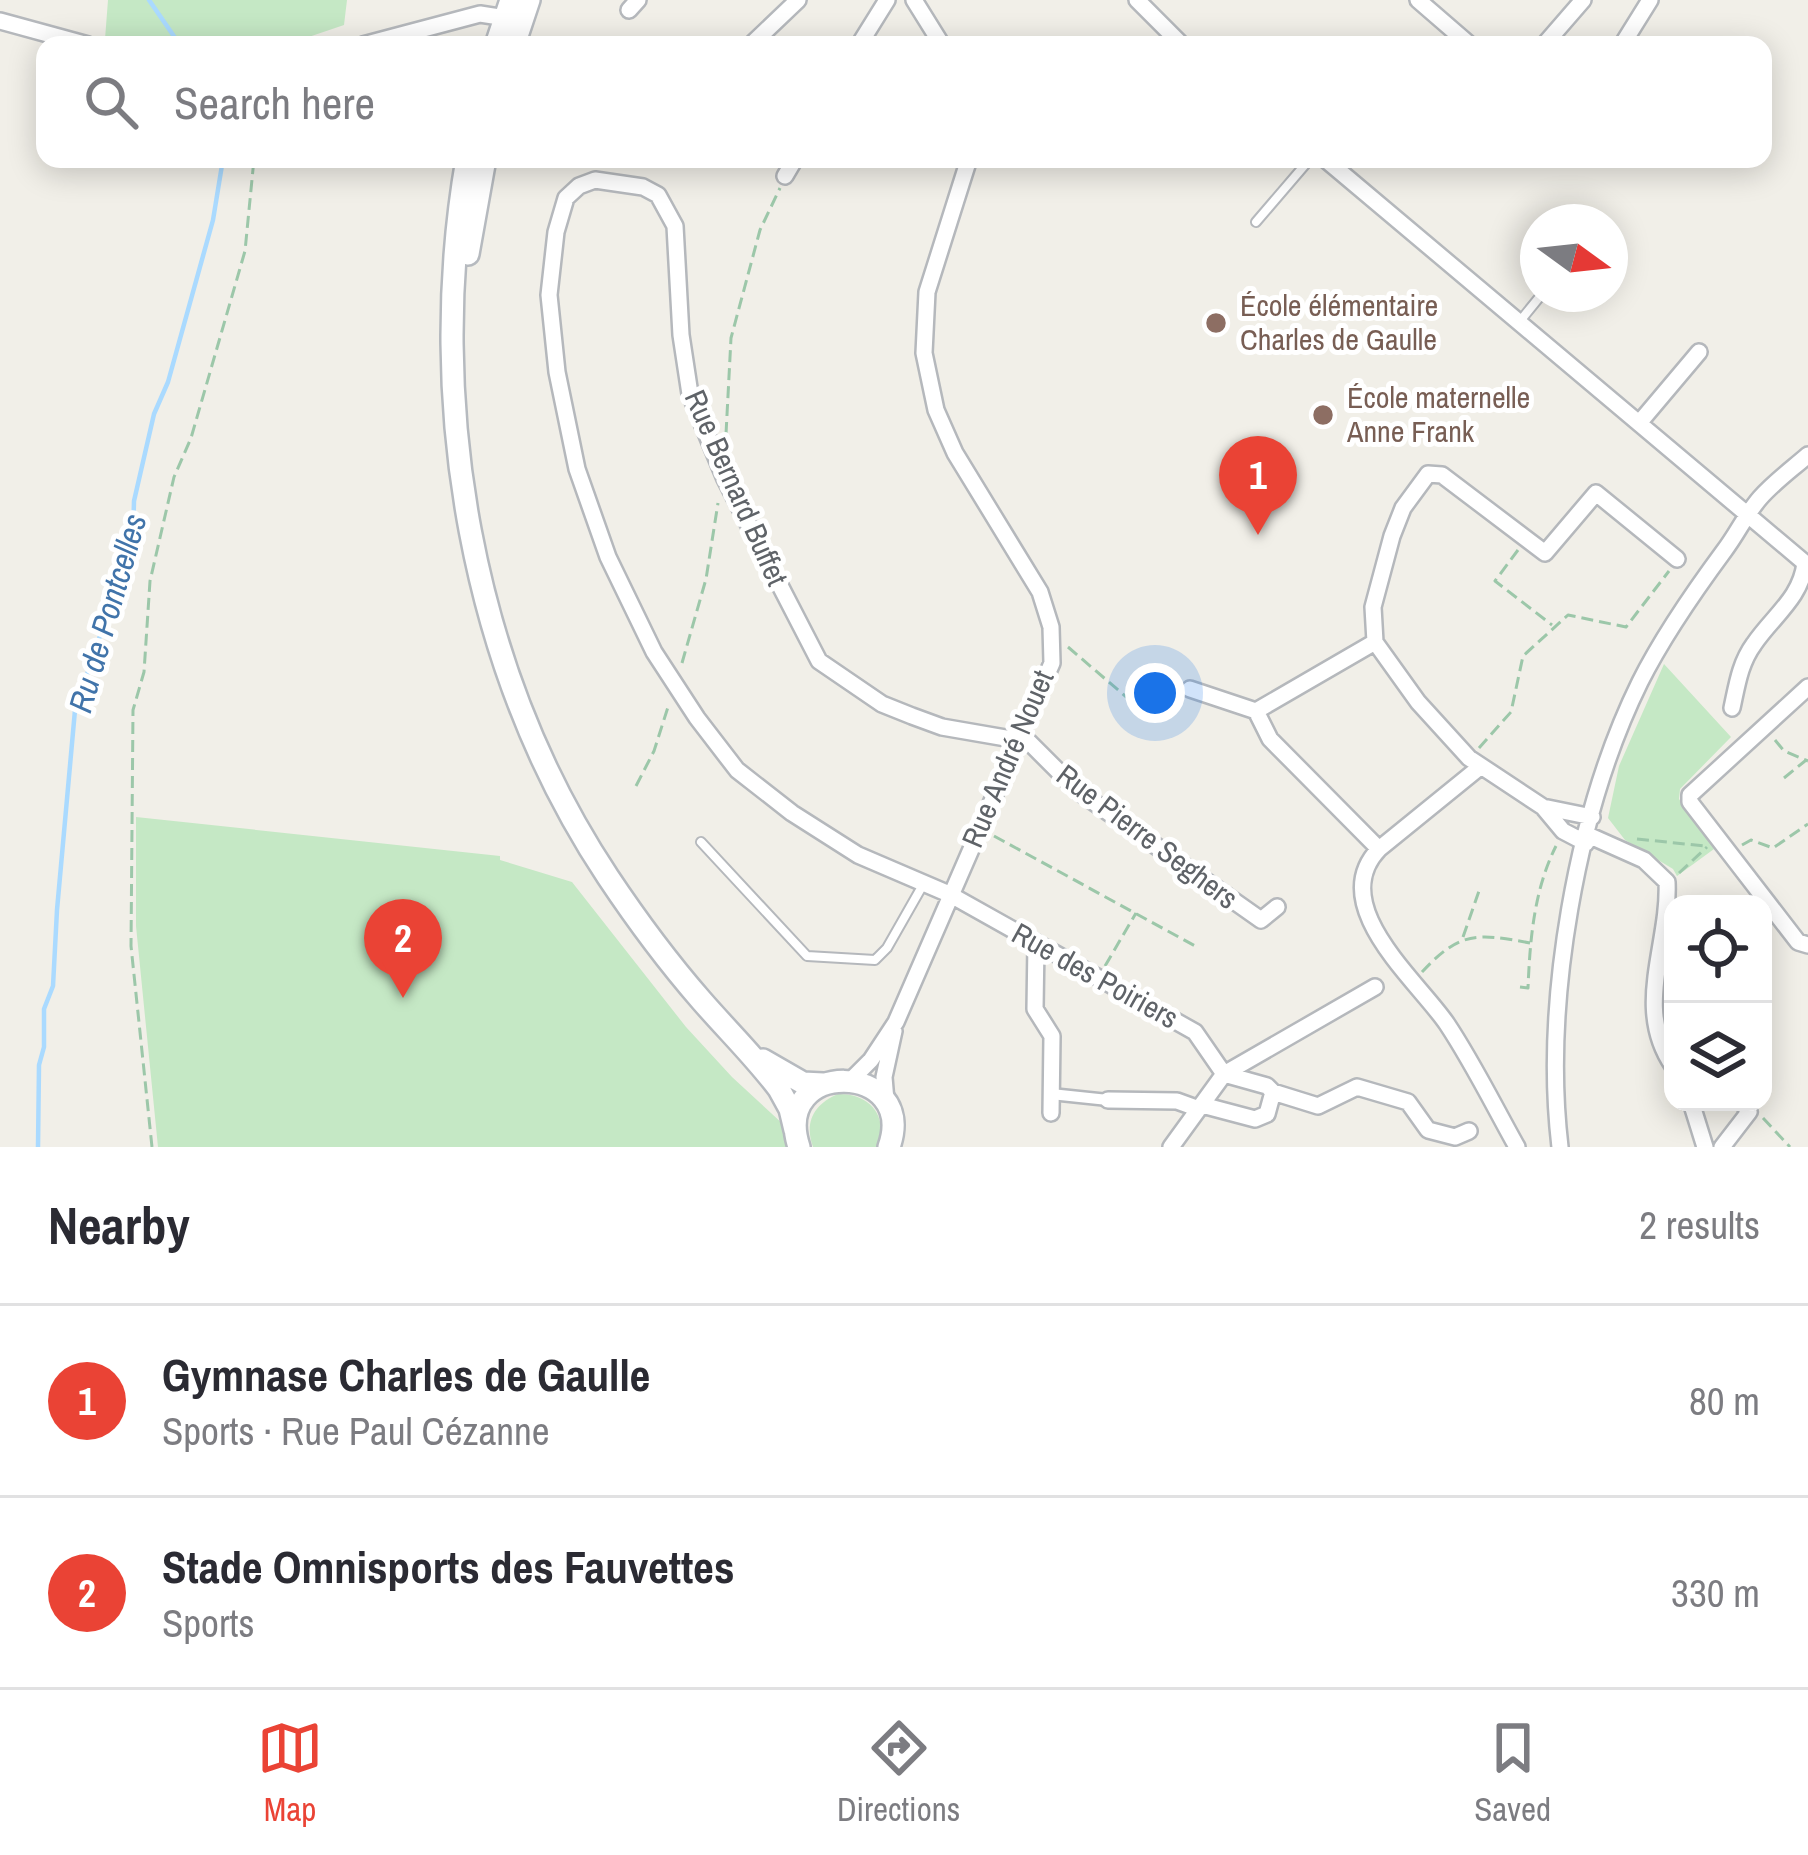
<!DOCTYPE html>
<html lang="en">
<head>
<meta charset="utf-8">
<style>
	:root { --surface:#fff; --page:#f7f7f7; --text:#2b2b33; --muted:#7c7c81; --line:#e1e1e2; --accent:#ea4335 }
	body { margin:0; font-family:"Archivo Narrow",sans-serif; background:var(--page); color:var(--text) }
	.controls { position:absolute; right:36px; bottom:36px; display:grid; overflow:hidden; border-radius:24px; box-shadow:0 6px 30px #0003 }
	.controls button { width:108px; height:108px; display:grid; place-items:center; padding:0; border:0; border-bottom:3px solid var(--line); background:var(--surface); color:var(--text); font:60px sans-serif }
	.compass { position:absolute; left:1520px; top:204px; width:108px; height:108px; border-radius:50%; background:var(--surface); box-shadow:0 6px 30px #0003; rotate:105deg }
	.you { position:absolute; left:1155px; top:693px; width:42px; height:42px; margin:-30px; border:9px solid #fff; border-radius:50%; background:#1a73e8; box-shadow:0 0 0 18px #1a73e833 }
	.badge { display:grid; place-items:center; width:78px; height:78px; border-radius:50%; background:var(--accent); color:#fff; font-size:39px; font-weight:700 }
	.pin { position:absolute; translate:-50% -99px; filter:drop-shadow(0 3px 6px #0008) }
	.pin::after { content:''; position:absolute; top:63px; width:42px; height:36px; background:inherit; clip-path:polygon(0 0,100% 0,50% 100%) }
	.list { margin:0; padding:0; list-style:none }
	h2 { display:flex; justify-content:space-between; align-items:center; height:156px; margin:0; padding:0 48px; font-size:51px }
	h2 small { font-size:39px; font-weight:400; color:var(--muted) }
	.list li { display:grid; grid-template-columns:78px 1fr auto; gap:36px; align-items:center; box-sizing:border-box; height:192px; padding:0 48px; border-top:3px solid var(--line) }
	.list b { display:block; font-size:45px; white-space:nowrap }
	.list p { margin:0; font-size:39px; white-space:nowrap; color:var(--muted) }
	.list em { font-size:39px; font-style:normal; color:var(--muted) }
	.icon { flex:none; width:66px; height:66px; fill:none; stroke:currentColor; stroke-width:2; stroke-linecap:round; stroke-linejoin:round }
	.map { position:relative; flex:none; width:1808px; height:1147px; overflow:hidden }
	.search { position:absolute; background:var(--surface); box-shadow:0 6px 30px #0003; left:36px; right:36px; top:36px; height:132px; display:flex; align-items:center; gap:30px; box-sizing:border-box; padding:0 42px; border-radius:24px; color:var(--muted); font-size:45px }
	.sheet { height:540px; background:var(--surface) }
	nav { display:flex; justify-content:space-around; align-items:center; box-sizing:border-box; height:168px; border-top:3px solid var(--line); background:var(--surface); font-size:33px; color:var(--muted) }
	nav a { display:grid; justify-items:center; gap:6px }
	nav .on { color:var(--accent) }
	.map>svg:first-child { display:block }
	.green { fill:#c5e8c5 }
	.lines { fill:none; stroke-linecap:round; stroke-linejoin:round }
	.stream { stroke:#aadaff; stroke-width:4.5 }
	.service-casing { stroke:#b5b8bc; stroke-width:12 }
	.pedestrian-casing { stroke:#b5b8bc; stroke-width:15 }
	.minor-casing { stroke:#b5b8bc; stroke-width:20 }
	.secondary-casing { stroke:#b6babf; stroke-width:26 }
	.path { stroke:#9cc7a9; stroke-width:3; stroke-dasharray:12 6; stroke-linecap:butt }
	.service { stroke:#fff; stroke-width:8 }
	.pedestrian { stroke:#fff; stroke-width:10 }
	.minor { stroke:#fff; stroke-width:15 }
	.secondary { stroke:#fff; stroke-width:21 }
	.education-dot { fill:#8d6e63; stroke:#fff; stroke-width:4.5 }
	.labels { text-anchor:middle; stroke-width:10; stroke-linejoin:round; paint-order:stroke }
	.education-label { font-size:30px; fill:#785e54; stroke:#fff; text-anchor:start }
	.street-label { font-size:30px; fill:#5f6368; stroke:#fff }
	.water-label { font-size:33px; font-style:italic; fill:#4174aa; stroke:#fff }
</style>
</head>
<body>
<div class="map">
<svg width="1808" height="1147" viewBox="0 0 1808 1147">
	<rect width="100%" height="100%" fill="#f1efe8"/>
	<path class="green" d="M108 0H347L344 25 285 45H135L105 39Z
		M1664 664 1731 737 1680 789 1679 799 1714 849 1677 876 1673 869 1625 840 1608 818 1619 766Z
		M136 817 500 856V860L572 882 686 1027 732 1077 784 1125 791 1147H158L136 926Z
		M838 1094C870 1093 889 1117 878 1147H813C804 1122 814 1104 838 1094Z"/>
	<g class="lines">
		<path class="stream" d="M149 0 180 45
			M38 1147 39 1065 44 1047V1009L53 986 57 910 75 710 133 538 134 501 154 414 168 382 213 220 223 159"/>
		<g class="service-casing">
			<path id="service" d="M1256 222 1310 159
				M1520 321 1542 294
				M701 842 807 956 875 960 887 948 924 883"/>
		</g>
		<g class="pedestrian-casing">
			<path id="pedestrian" d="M1051 1094 1108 1100"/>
		</g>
		<g class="minor-casing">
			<path id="minor" d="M914 0 942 45
				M1137 0 1182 45
				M1418 0 1470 45
				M629 10 638 0
				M0 21 88 45
				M753 43 798 0
				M363 45 480 14 513 19
				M859 45 887 0
				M1544 45 1583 0
				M1622 45 1650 0
				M1325 159 1805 563C1801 598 1773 616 1754 644 1740 663 1737 685 1732 708
				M785 176 795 159
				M1640 422 1699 352
				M1808 687 1690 795V802L1798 942 1808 945
				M1190 689 1256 711
				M1256 711 1270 739 1379 849
				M1256 711 1375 642
				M1480 767 1379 849C1325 905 1418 981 1447 1024 1473 1063 1494 1106 1517 1147
				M1543 807 1469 758 1418 702 1375 642 1373 607 1392 536 1403 508 1428 474 1442 475 1545 553 1596 493 1677 559
				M1588 835 1644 860 1667 882C1670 944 1633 1008 1673 1066
				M1586 843 1563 831 1543 807 1592 817
				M1036 943 1035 1009 1052 1036 1051 1113
				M1224 1074 1195 1032 949 894 858 855 792 813 737 770 697 718 654 652 608 557 577 469 557 372 549 295 556 232 566 198 579 186 595 180 643 187 658 195 675 226 681 335 690 394 725 479 819 661 882 704 912 716 942 727 1029 742 1078 791 1261 920 1277 907
				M851 1080 871 1060 896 1022 1052 663 1051 627 1040 592 955 453 936 410 924 353 927 292 969 159
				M1273 1092 1318 1106 1357 1087 1408 1102 1428 1130 1455 1137 1469 1131
				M1108 1100 1177 1101 1199 1109
				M886 1101 884 1077 894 1031
				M1691 1102 1705 1147
				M1202 1105 1255 1119 1267 1114 1273 1092 1267 1086 1224 1074
				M1171 1147 1224 1074 1375 987
				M1560 1147C1543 1004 1576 812 1640 682 1663 636 1693 593 1724 551 1737 534 1746 514 1760 498 1774 482 1792 469 1808 455
				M1722 1147 1749 1112 1742 1102"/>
		</g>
		<g class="secondary-casing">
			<path id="secondary" d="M496 45 511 0
				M514 45 529 0
				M467 159C425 401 471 671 608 877 636 919 667 961 701 1000 727 1030 755 1057 779 1089L790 1109 795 1130
				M468 254 485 159
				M763 1060 803 1083 823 1084
				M799 1147C770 1058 919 1061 889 1147"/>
		</g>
		<path class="path" d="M726 434 731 338 760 230 780 188
			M1518 550 1495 581 1552 625
			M1068 647 1131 701 1175 692
			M682 663 706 579 718 503
			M1775 740 1784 751 1808 761
			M1479 748 1511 712 1523 656 1568 615 1626 627 1669 571
			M1784 778 1805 761
			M636 786 654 751 668 707
			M994 836 1197 947
			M1637 839 1705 846
			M1742 845 1751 840 1773 848 1808 824
			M1679 873 1707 847
			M1463 937 1480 888
			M1105 966 1136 913
			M1422 972C1460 931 1477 933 1530 943
			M1520 987 1528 988C1530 939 1534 890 1556 846
			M1763 1118 1790 1147
			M152 1147 131 946 133 710 144 672 150 581 174 477 191 438 245 251 254 159"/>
		<use href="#service" class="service"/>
		<use href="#pedestrian" class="pedestrian"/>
		<use href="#minor" class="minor"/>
		<use href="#secondary" class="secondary"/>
	</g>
	<g class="education-dot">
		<circle cx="1216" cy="323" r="12"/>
		<circle cx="1323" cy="415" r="12"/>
	</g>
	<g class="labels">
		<g class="education-label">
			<text x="1240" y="316">École élémentaire<tspan x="1240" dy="34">Charles de Gaulle</tspan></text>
			<text x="1347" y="408">École maternelle<tspan x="1347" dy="34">Anne Frank</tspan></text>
		</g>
		<g class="street-label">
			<text transform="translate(736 488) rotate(66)" y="10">Rue Bernard Buffet</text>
			<text transform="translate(1008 759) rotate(-67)" y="10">Rue André Nouet</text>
			<text transform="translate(1147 837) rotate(37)" y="10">Rue Pierre Seghers</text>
			<text transform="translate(1095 976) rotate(29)" y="10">Rue des Poiriers</text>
		</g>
		<g class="water-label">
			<text transform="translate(107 613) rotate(-74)" y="12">Ru de Pontcelles</text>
		</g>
	</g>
</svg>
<div class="controls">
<button><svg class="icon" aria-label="locate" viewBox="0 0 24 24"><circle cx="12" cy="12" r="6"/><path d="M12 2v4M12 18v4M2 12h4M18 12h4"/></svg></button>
<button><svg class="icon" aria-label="layers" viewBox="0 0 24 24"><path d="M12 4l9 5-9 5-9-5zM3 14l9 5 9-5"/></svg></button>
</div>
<svg class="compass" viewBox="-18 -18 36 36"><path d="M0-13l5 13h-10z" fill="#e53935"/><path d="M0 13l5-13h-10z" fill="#7c7c81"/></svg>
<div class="you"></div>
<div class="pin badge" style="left:1258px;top:535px">1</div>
<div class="pin badge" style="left:403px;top:998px">2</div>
<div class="search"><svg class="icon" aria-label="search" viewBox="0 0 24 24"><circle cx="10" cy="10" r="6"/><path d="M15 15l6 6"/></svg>Search here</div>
</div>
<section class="sheet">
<h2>Nearby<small>2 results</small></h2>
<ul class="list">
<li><span class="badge">1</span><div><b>Gymnase Charles de Gaulle</b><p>Sports · Rue Paul Cézanne</p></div><em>80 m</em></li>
<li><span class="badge">2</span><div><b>Stade Omnisports des Fauvettes</b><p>Sports</p></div><em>330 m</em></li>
</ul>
</section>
<nav>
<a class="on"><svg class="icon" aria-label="map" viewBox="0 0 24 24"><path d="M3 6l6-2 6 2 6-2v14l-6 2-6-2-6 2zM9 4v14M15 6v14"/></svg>Map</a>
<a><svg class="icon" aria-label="directions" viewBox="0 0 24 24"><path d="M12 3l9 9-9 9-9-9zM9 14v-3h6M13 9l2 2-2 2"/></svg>Directions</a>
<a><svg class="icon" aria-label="saved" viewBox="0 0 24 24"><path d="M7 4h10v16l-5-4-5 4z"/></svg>Saved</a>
</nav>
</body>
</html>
